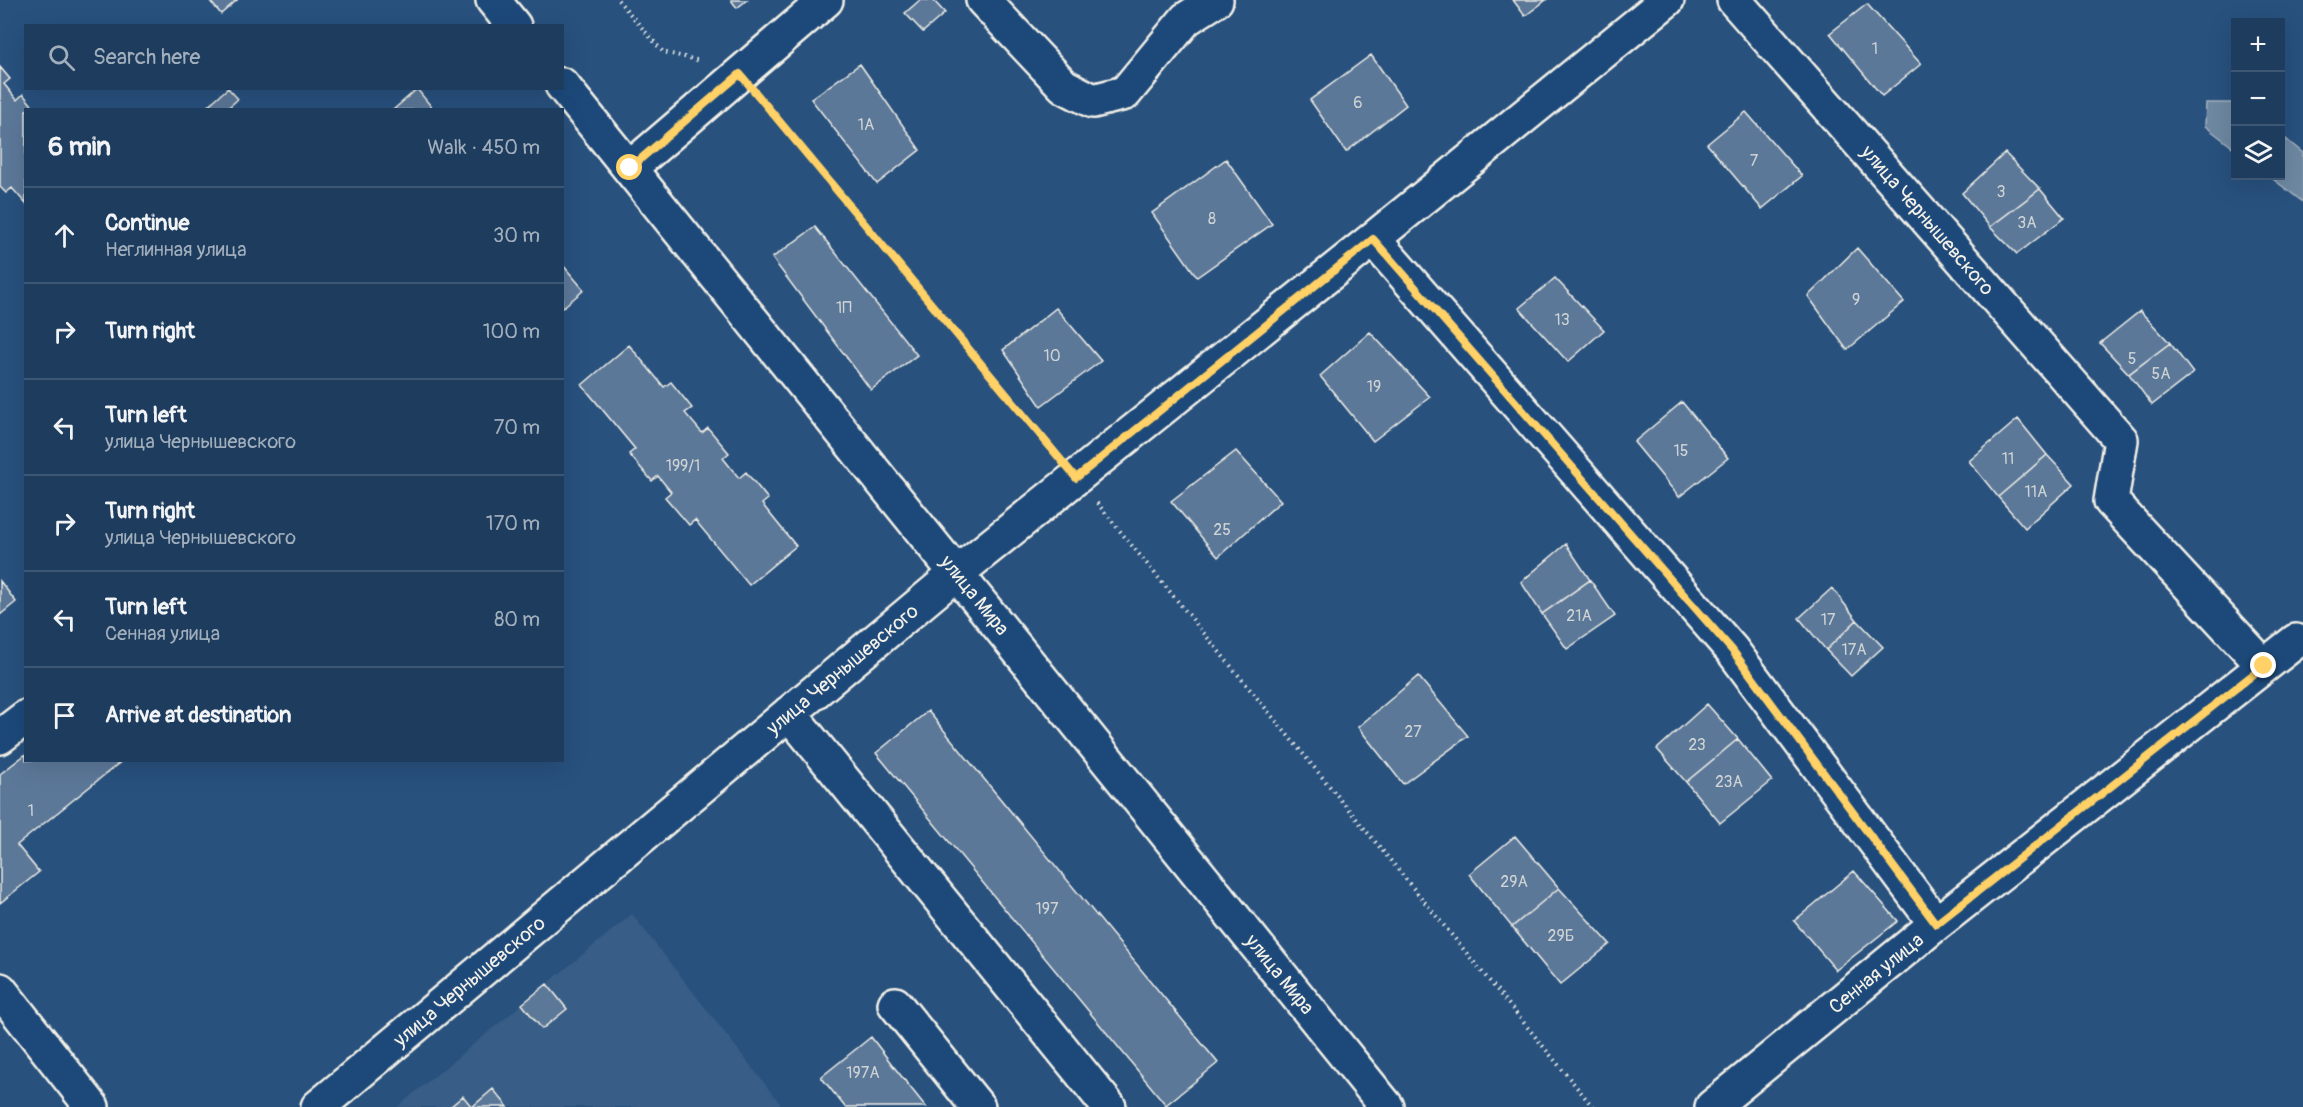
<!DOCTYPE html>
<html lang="en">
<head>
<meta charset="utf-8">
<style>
	:root { --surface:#1e3d5e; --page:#2b4867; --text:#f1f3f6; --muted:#a1aebc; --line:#3c5673 }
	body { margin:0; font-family:Pangolin,sans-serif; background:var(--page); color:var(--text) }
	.controls { position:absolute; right:18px; top:18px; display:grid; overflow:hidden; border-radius:0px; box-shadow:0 6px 24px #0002 }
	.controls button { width:54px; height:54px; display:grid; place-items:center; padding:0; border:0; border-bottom:2px solid var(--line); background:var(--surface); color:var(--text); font:30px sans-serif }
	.stop { position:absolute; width:18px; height:18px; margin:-14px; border:4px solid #ffd166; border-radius:50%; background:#fff }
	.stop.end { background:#ffd166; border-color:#fff; box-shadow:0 2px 6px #0008 }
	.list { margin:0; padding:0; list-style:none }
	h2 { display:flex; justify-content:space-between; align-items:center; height:78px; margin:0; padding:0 24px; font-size:26px }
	h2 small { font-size:20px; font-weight:400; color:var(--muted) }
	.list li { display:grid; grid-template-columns:39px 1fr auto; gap:18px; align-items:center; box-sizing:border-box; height:96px; padding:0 24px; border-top:2px solid var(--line) }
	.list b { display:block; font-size:22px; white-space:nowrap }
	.list p { margin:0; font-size:20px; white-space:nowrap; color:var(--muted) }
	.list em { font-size:20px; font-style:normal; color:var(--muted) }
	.icon { flex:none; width:33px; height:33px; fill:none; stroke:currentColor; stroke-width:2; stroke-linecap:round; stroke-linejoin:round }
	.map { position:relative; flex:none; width:2303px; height:1107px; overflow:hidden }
	.search { position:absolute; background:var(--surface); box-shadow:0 6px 24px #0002; left:24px; top:24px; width:540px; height:66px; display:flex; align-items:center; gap:15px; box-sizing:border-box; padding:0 21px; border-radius:0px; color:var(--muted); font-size:22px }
	.panel { position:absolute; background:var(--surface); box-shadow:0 6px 24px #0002; left:24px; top:108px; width:540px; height:654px; border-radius:0px }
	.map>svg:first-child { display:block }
	.built { fill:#375d86 }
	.water { fill:#6e88a2; stroke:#a4b2be; stroke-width:1.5 }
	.building { fill:#5b7899; stroke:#f4f1e8; stroke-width:1.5 }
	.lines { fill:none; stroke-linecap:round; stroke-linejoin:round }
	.minor-casing { stroke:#f4f1e8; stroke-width:38 }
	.path { stroke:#f4f1e8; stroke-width:4; stroke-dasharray:1.5 4.5; stroke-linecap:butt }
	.minor { stroke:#1f4a7a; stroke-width:33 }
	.route { stroke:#ffd166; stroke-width:8 }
	.labels { text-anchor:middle; stroke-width:5; stroke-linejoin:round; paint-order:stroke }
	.number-label { font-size:16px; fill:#ced3d4 }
	.street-label { font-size:20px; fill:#f4f1e8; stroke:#1f4a7a }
</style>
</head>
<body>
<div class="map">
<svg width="2303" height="1107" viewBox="0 0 2303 1107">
	<rect width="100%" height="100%" fill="#28517e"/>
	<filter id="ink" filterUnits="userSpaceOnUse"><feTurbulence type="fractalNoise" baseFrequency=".0167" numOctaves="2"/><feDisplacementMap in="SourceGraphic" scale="12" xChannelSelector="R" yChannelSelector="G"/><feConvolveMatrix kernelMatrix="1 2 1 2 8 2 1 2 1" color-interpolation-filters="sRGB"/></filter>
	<g filter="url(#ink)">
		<path class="built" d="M632 914 783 1107H397Z"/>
		<path class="water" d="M2206 103H2235V149L2205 126Z
			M2281 135 2303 153V202L2269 176H2280Z"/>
		<path class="building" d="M209 0H237L221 14Z
			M731 0H747L737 8Z
			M920 0H933L945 13 923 32 905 13Z
			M1513 0H1546L1525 16Z
			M1867 4 1921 64 1882 96 1830 33Z
			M1371 55 1406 105 1346 152 1310 100Z
			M860 64 920 150 877 184 811 99Z
			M0 67 10 79 4 84 17 100 23 94 36 110H26V204L12 188 6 193 0 187Z
			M228 88 238 99 229 107 231 110H203Z
			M417 89 434 110H393Z
			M1746 112 1802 176 1762 209 1707 144Z
			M2005 153 2040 189 1990 227 1962 193Z
			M1226 159 1272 224 1197 277 1152 213Z
			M2040 189 2064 218 2017 254 1990 227Z
			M815 227 917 355 871 390 772 258Z
			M1857 248 1904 302 1847 350 1808 296Z
			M562 264 584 290 562 308Z
			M1555 278 1604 330 1568 362 1519 308Z
			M1056 308 1101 361 1041 406 1003 350Z
			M2140 311 2170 343 2129 374 2100 343Z
			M1370 332 1430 397 1373 441 1320 376Z
			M2170 343 2193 373 2152 405 2129 374Z
			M629 345 664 387 671 382 692 408 685 413 702 433 708 428 729 453 723 458 739 478 746 472 768 499 762 504 796 546 749 585 695 520 689 525 665 497 671 492 658 476 652 481 629 454 635 449 582 385Z
			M1682 402 1728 458 1679 497 1634 442Z
			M2018 419 2047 455 1998 497 1969 461Z
			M1236 451 1281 501 1218 557 1171 501Z
			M2047 455 2074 484 2025 528 1998 497Z
			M1566 544 1590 580 1542 614 1521 582Z
			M1590 580 1615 616 1567 649 1542 614Z
			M0 581 16 602 0 615Z
			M1832 588 1857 620 1826 650 1799 618Z
			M1857 620 1883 647 1851 676 1826 650Z
			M1418 676 1468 736 1403 784 1358 727Z
			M1707 704 1738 739 1686 782 1657 749Z
			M928 711 1218 1063 1166 1105 876 753Z
			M1738 739 1772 781 1720 823 1686 782Z
			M26 754V760H123L17 845 39 872 0 903V774Z
			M1515 836 1559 888 1512 927 1469 874Z
			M1854 871 1898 921 1836 970 1794 921Z
			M1559 888 1610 944 1560 985 1512 927Z
			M547 984 567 1009 542 1029 522 1004Z
			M871 1037 894 1067 926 1107H845L821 1077Z
			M493 1089 508 1107H450L463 1096 472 1107Z"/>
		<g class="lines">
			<g class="minor-casing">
				<path id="minor" d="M493 0 514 26
					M983 0 1064 86 1093 101 1125 93 1186 19 1216 0
					M1734 0 2121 440 2111 501 2264 666
					M562 85 1387 1107
					M630 168 826 0
					M1373 239 1732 650 1936 924
					M789 713 1109 1107
					M0 737 26 717
					M0 990 92 1107
					M895 1004 978 1107
					M318 1107 957 573 1373 239 1667 0
					M1712 1107 1936 924 2296 641"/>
			</g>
			<path class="path" d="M618 0 663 52 701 61
				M761 99 1054 451
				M1097 503 1593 1107"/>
			<use href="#minor" class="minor"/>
		</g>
	</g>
	<g class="lines" filter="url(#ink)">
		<path class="route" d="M630 168 740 74 1076 478 1373 239 1732 650 1936 924 2264 666"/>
	</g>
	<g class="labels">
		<g class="number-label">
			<text x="1875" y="54">1</text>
			<text x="1358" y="108">6</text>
			<text x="866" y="130">1А</text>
			<text x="1754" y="166">7</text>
			<text x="2001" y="197">3</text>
			<text x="1212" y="224">8</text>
			<text x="2027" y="228">3А</text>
			<text x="1856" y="305">9</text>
			<text x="844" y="313">1П</text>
			<text x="1562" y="325">13</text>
			<text x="1052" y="361">10</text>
			<text x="2132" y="364">5</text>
			<text x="2161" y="379">5А</text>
			<text x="1374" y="392">19</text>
			<text x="1681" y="456">15</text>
			<text x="2008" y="464">11</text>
			<text x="683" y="471">199/1</text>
			<text x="2036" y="497">11А</text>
			<text x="1222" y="535">25</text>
			<text x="1579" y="621">21А</text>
			<text x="1828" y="625">17</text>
			<text x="1854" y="655">17А</text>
			<text x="1413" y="737">27</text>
			<text x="1697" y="750">23</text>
			<text x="1729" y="787">23А</text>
			<text x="31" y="816">1</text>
			<text x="1514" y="887">29А</text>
			<text x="1047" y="914">197</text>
			<text x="1561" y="941">29Б</text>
			<text x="863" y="1078">197А</text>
		</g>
		<g class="street-label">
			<text transform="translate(1928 220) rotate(49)" y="7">улица Чернышевского</text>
			<text transform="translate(975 595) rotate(51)" y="7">улица Мира</text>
			<text transform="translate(842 669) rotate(-40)" y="7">улица Чернышевского</text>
			<text transform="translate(1876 973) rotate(-39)" y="7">Сенная улица</text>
			<text transform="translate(1280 974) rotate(51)" y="7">улица Мира</text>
			<text transform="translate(469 981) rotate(-40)" y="7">улица Чернышевского</text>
		</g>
	</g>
</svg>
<div class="controls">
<button>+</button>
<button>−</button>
<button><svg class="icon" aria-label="layers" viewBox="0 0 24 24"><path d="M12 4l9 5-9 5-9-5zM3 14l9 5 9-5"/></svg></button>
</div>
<div class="stop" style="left:630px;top:168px"></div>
<div class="stop end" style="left:2264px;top:666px"></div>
<div class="search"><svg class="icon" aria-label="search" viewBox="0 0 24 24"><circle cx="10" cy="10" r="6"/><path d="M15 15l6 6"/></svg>Search here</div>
<section class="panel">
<h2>6 min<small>Walk · 450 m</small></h2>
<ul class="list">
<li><svg class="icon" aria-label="ahead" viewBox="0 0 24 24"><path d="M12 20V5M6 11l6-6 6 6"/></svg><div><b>Continue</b><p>Неглинная улица</p></div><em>30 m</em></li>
<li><svg class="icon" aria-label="right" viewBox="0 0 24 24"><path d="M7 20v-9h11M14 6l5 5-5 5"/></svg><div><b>Turn right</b></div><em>100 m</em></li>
<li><svg class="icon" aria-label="left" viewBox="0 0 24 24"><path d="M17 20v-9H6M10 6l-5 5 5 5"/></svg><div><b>Turn left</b><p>улица Чернышевского</p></div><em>70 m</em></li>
<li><svg class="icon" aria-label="right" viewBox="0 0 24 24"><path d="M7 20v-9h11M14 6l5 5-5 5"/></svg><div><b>Turn right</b><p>улица Чернышевского</p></div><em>170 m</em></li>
<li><svg class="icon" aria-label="left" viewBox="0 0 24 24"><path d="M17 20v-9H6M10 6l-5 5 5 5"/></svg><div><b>Turn left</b><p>Сенная улица</p></div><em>80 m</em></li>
<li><svg class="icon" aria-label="arrive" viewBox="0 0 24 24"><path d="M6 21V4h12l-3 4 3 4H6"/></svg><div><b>Arrive at destination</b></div></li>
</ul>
</section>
</div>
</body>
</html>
